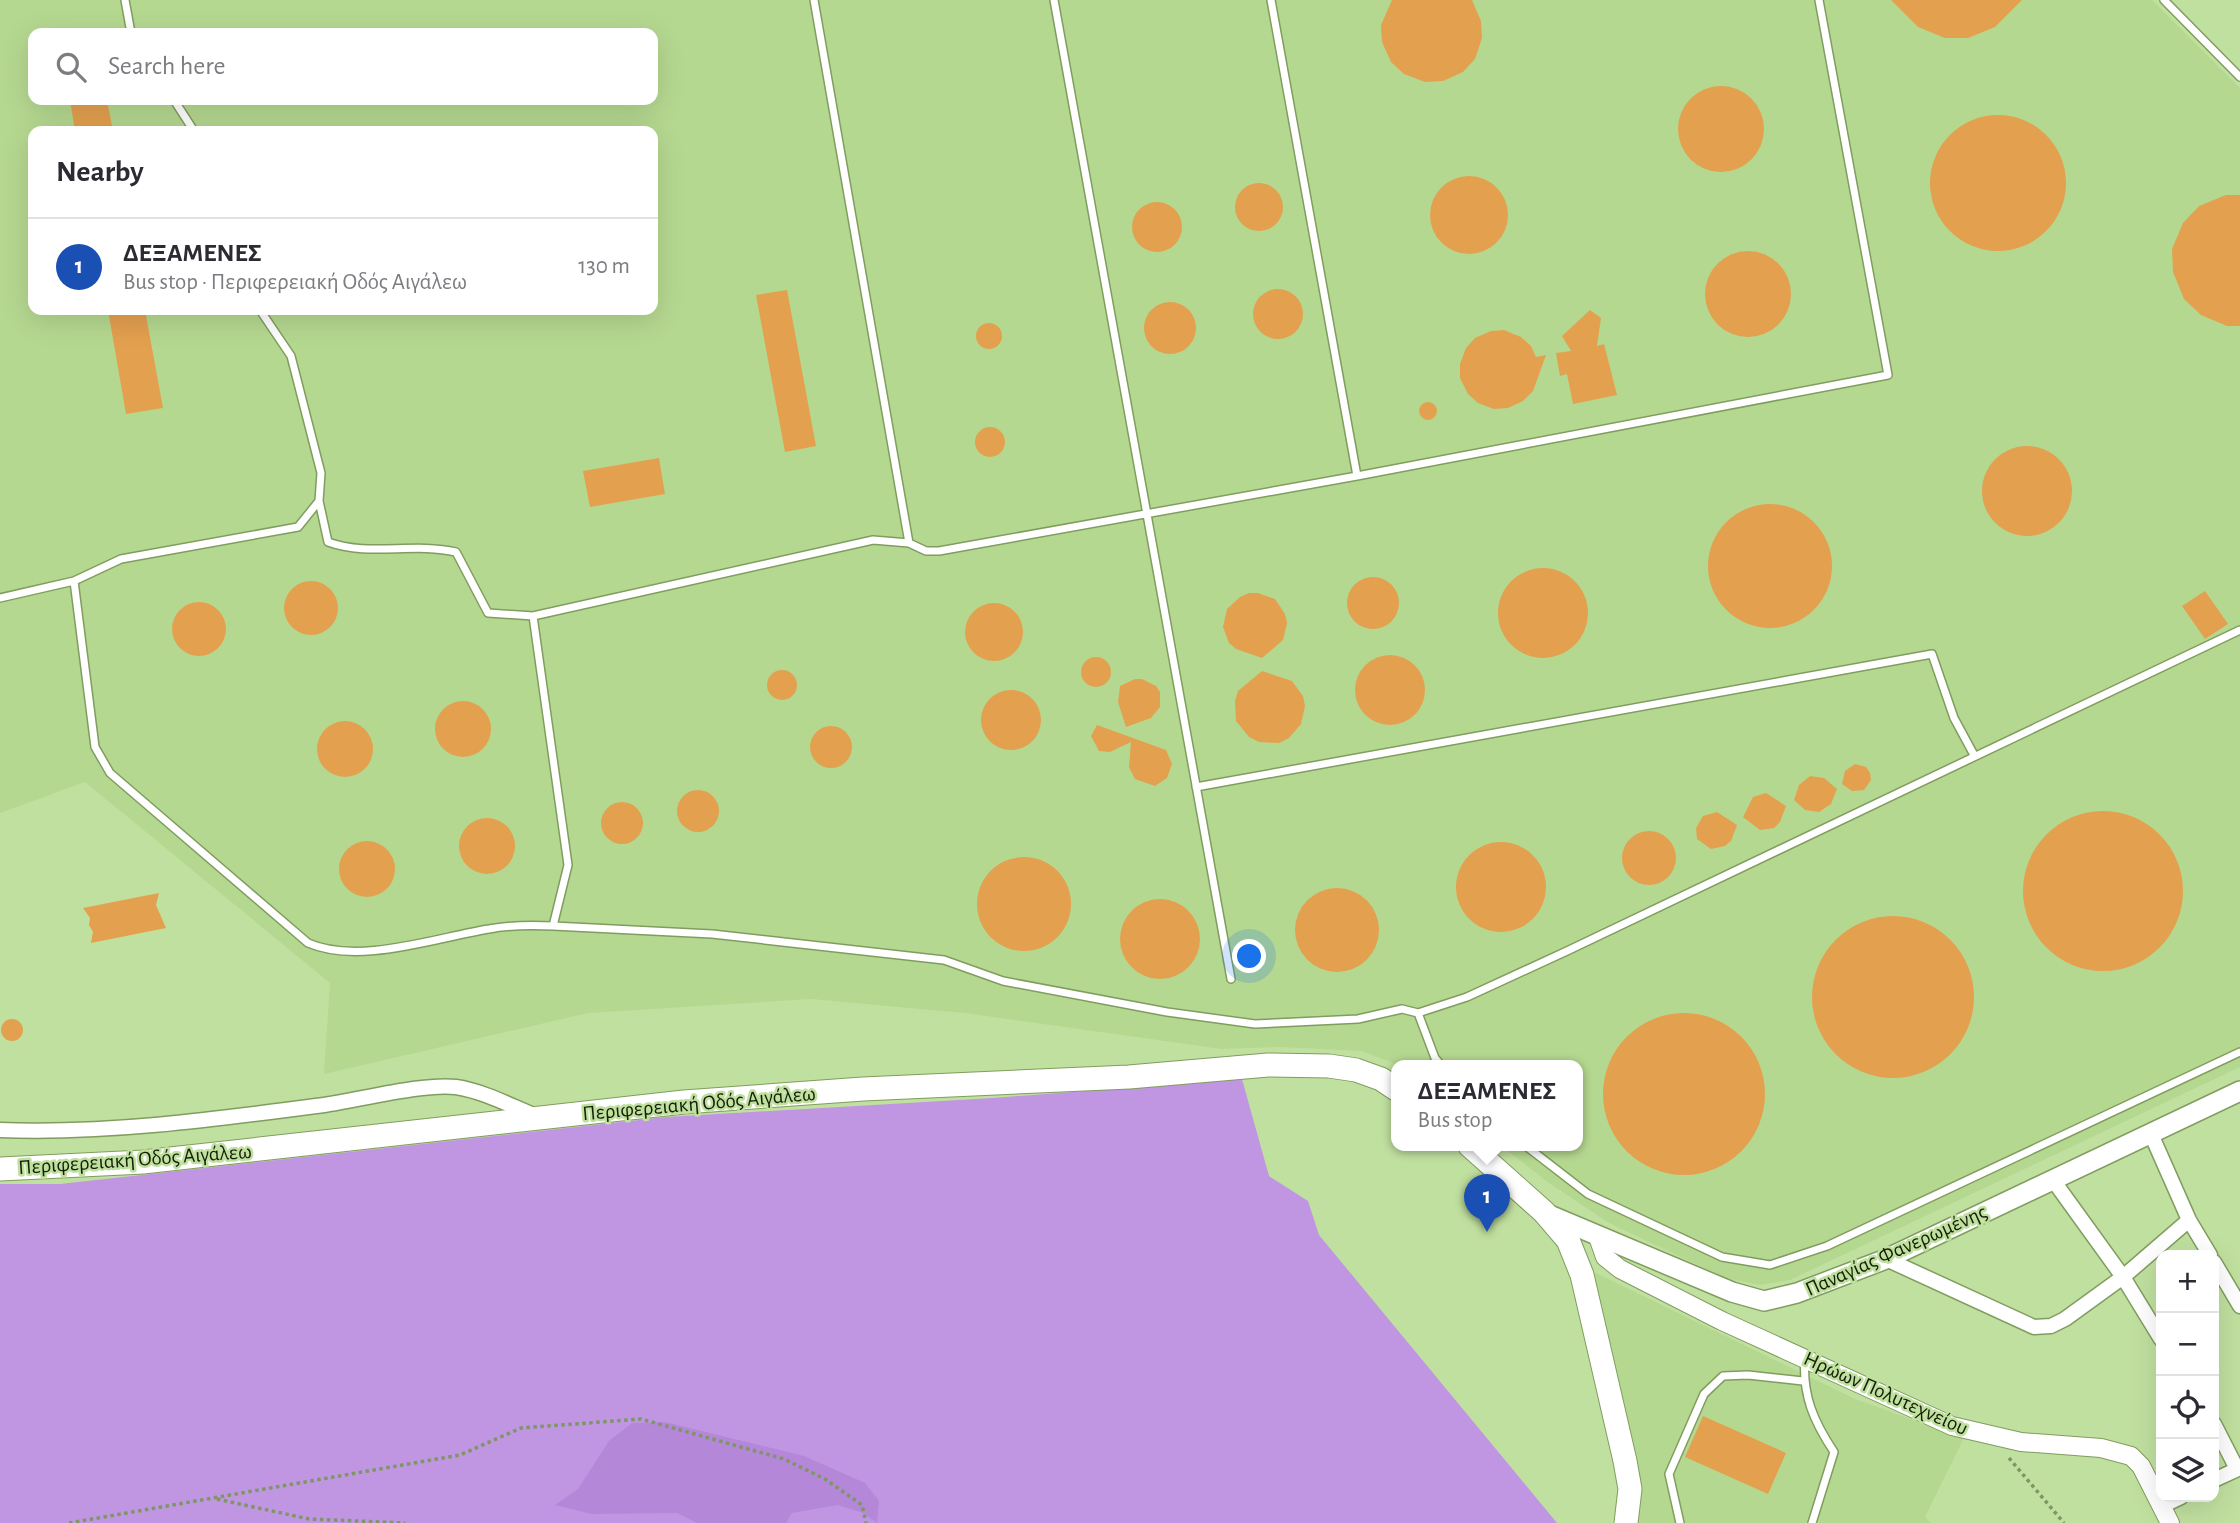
<!DOCTYPE html>
<html lang="en">
<head>
<meta charset="utf-8">
<style>
	:root { --surface:#fff; --page:#f7f7f7; --text:#2b2b33; --muted:#7c7c81; --line:#e1e1e2; --accent:#823db0 }
	body { margin:0; font-family:"Alegreya Sans",sans-serif; background:var(--page); color:var(--text) }
	.controls { position:absolute; right:21px; bottom:21px; display:grid; overflow:hidden; border-radius:14px; box-shadow:0 7px 28px #0002 }
	.controls button { width:63px; height:63px; display:grid; place-items:center; padding:0; border:0; border-bottom:2px solid var(--line); background:var(--surface); color:var(--text); font:35px sans-serif }
	.you { position:absolute; left:1250px; top:957px; width:24px; height:24px; margin:-18px; border:5px solid #fff; border-radius:50%; background:#1a73e8; box-shadow:0 0 0 10px #1a73e833 }
	.badge { display:grid; place-items:center; width:46px; height:46px; border-radius:50%; background:var(--accent); color:#fff; font-size:23px; font-weight:700 }
	.pin { position:absolute; translate:-50% -58px; filter:drop-shadow(0 2px 4px #0008) }
	.pin::after { content:''; position:absolute; top:37px; width:24px; height:21px; background:inherit; clip-path:polygon(0 0,100% 0,50% 100%) }
	.popup { position:absolute; left:1391px; top:1060px; width:192px; height:91px; box-sizing:border-box; display:grid; place-content:center; border-radius:14px; background:var(--surface); filter:drop-shadow(0 2px 5px #0005); font-size:23px; white-space:nowrap; color:var(--muted) }
	.popup b { font-size:26px; color:var(--text) }
	.popup::after { content:''; position:absolute; left:50%; top:100%; margin-left:-14px; border:14px solid transparent; border-top-color:var(--surface) }
	.list { margin:0; padding:0; list-style:none }
	h2 { display:flex; justify-content:space-between; align-items:center; height:91px; margin:0; padding:0 28px; font-size:30px }
	h2 small { font-size:23px; font-weight:400; color:var(--muted) }
	.list li { display:grid; grid-template-columns:46px 1fr auto; gap:21px; align-items:center; box-sizing:border-box; height:98px; padding:0 28px; border-top:2px solid var(--line) }
	.list b { display:block; font-size:26px; white-space:nowrap }
	.list p { margin:0; font-size:23px; white-space:nowrap; color:var(--muted) }
	.list em { font-size:23px; font-style:normal; color:var(--muted) }
	.icon { flex:none; width:38px; height:38px; fill:none; stroke:currentColor; stroke-width:2; stroke-linecap:round; stroke-linejoin:round }
	.map { position:relative; flex:none; width:2240px; height:1523px; overflow:hidden }
	.search { position:absolute; background:var(--surface); box-shadow:0 7px 28px #0002; left:28px; top:28px; width:630px; height:77px; display:flex; align-items:center; gap:18px; box-sizing:border-box; padding:0 24px; border-radius:14px; color:var(--muted); font-size:26px }
	.panel { position:absolute; background:var(--surface); box-shadow:0 7px 28px #0002; left:28px; top:126px; width:630px; height:189px; border-radius:14px }
	.map>svg:first-child { display:block }
	.built { fill:#b5d890; fill-rule:evenodd }
	.green { fill:#c096e2 }
	.forest { fill:#b487d8 }
	.building { fill:#e3a04f }
	.lines { fill:none; stroke-linecap:round; stroke-linejoin:round }
	.service-casing { stroke:#809d5f; stroke-width:10 }
	.minor-casing { stroke:#809d5f; stroke-width:17 }
	.tertiary-casing { stroke:#809d5f; stroke-width:20 }
	.secondary-casing { stroke:#809d5f; stroke-width:22 }
	.trunk-casing { stroke:#809d5f; stroke-width:25 }
	.path { stroke:#7e9665; stroke-width:3.5; stroke-dasharray:3.5 3.5; stroke-linecap:butt }
	.service { stroke:#fff; stroke-width:7 }
	.minor { stroke:#fff; stroke-width:14 }
	.tertiary { stroke:#fff; stroke-width:18 }
	.secondary { stroke:#fff; stroke-width:19 }
	.trunk { stroke:#fff; stroke-width:23 }
	.labels { text-anchor:middle; stroke-width:5; stroke-linejoin:round; paint-order:stroke }
	.street-label { font-size:21px; fill:#141f06; stroke:#c0e09f }
</style>
</head>
<body>
<div class="map">
<svg width="2240" height="1523" viewBox="0 0 2240 1523">
	<rect width="100%" height="100%" fill="#c0e09f"/>
	<path class="built" d="M0 0H2152L2240 88V1067L1790 1280 1760 1285 1725 1278 1609 1223 1546 1181 1502 1146H1578V1066H1401L1361 1051 1278 1047 1222 1049 964 1013 811 999 588 1013 324 1074 330 983 85 782 0 813ZM33 33H653V100H33ZM33 131H653V310H33Z
		M1594 1272 1855 1399 1964 1438 1925 1517 1931 1523H1632L1640 1491Z"/>
	<path class="green" d="M1242 1079 1269 1176 1308 1201 1319 1235 1557 1523H0V1184H60L666 1117 993 1098Z"/>
	<path class="forest" d="M665 1422 804 1456 865 1483 879 1501 877 1523 863 1513 838 1505 792 1513 786 1523H697L677 1513 592 1514 555 1505 578 1489 609 1441 632 1423Z"/>
	<path class="building" d="M1392 0H1472L1481 21 1482 38 1475 59 1463 72 1443 81 1425 82 1404 74 1391 62 1382 42 1381 25Z
		M1891 0H2022L1995 27 1968 38H1945L1918 27Z
		M1678 129a43 43 0 1 1 86 0a43 43 0 1 1-86 0Z
		M70 100H107L113 131H75Z
		M1930 183a68 68 0 1 1 136 0a68 68 0 1 1-136 0Z
		M1430 215a39 39 0 1 1 78 0a39 39 0 1 1-78 0Z
		M1235 207a24 24 0 1 1 48 0a24 24 0 1 1-48 0Z
		M2226 195H2240V326H2227L2201 315 2184 299 2173 272 2172 249 2183 223 2199 206Z
		M1132 227a25 25 0 1 1 50 0a25 25 0 1 1-50 0Z
		M1705 294a43 43 0 1 1 86 0a43 43 0 1 1-86 0Z
		M1253 314a25 25 0 1 1 50 0a25 25 0 1 1-50 0Z
		M787 290 816 446 785 452 756 295Z
		M1144 328a26 26 0 1 1 52 0a26 26 0 1 1-52 0Z
		M108 310H145L163 408 126 414Z
		M1590 310 1601 318 1597 346 1604 344 1617 395 1573 404 1567 374 1560 376 1556 353 1571 351 1562 336Z
		M976 336a13 13 0 1 1 26 0a13 13 0 1 1-26 0Z
		M1504 330 1521 337 1531 346 1536 357 1546 355 1533 391 1523 401 1508 408 1494 409 1478 403 1468 394 1460 378V364L1466 348 1475 338 1491 331Z
		M1419 411a9 9 0 1 1 18 0a9 9 0 1 1-18 0Z
		M975 442a15 15 0 1 1 30 0a15 15 0 1 1-30 0Z
		M1982 491a45 45 0 1 1 90 0a45 45 0 1 1-90 0Z
		M659 458 665 494 590 507 583 471Z
		M1708 566a62 62 0 1 1 124 0a62 62 0 1 1-124 0Z
		M1498 613a45 45 0 1 1 90 0a45 45 0 1 1-90 0Z
		M1347 603a26 26 0 1 1 52 0a26 26 0 1 1-52 0Z
		M284 608a27 27 0 1 1 54 0a27 27 0 1 1-54 0Z
		M2205 591 2228 624 2205 639 2182 606Z
		M1249 593H1258L1275 599 1285 614 1287 623 1283 640 1262 658 1236 649 1229 643 1223 627 1227 609 1240 597Z
		M172 629a27 27 0 1 1 54 0a27 27 0 1 1-54 0Z
		M965 632a29 29 0 1 1 58 0a29 29 0 1 1-58 0Z
		M1355 690a35 35 0 1 1 70 0a35 35 0 1 1-70 0Z
		M1081 672a15 15 0 1 1 30 0a15 15 0 1 1-30 0Z
		M767 685a15 15 0 1 1 30 0a15 15 0 1 1-30 0Z
		M1262 671 1292 681 1303 696 1305 706 1301 724 1289 738 1279 743 1259 742 1249 737 1236 721 1235 701 1238 691Z
		M1135 679H1142L1156 686 1160 692V707L1151 718 1126 727 1118 702 1120 686Z
		M981 720a30 30 0 1 1 60 0a30 30 0 1 1-60 0Z
		M435 729a28 28 0 1 1 56 0a28 28 0 1 1-56 0Z
		M317 749a28 28 0 1 1 56 0a28 28 0 1 1-56 0Z
		M1097 725 1166 750 1172 764 1167 778 1155 786 1135 779 1129 767 1131 742 1110 752 1099 751 1091 736Z
		M810 747a21 21 0 1 1 42 0a21 21 0 1 1-42 0Z
		M1855 764 1866 767 1870 773 1871 780 1864 790 1852 791 1842 784 1845 771Z
		M1810 776 1824 778 1837 789 1831 804 1819 812 1805 810 1794 800 1799 785Z
		M677 811a21 21 0 1 1 42 0a21 21 0 1 1-42 0Z
		M1766 793 1786 806 1780 822 1774 828 1760 830 1743 817 1753 797Z
		M601 823a21 21 0 1 1 42 0a21 21 0 1 1-42 0Z
		M2023 891a80 80 0 1 1 160 0a80 80 0 1 1-160 0Z
		M1717 812 1737 825 1731 841 1725 846 1711 849 1697 839 1696 828 1703 816Z
		M459 846a28 28 0 1 1 56 0a28 28 0 1 1-56 0Z
		M1622 858a27 27 0 1 1 54 0a27 27 0 1 1-54 0Z
		M339 869a28 28 0 1 1 56 0a28 28 0 1 1-56 0Z
		M1456 887a45 45 0 1 1 90 0a45 45 0 1 1-90 0Z
		M977 904a47 47 0 1 1 94 0a47 47 0 1 1-94 0Z
		M1295 930a42 42 0 1 1 84 0a42 42 0 1 1-84 0Z
		M159 893 156 905 166 928 91 943 93 932 89 925 90 918 83 908Z
		M1120 939a40 40 0 1 1 80 0a40 40 0 1 1-80 0Z
		M1812 997a81 81 0 1 1 162 0a81 81 0 1 1-162 0Z
		M1603 1094a81 81 0 1 1 162 0a81 81 0 1 1-162 0Z
		M1 1030a11 11 0 1 1 22 0a11 11 0 1 1-22 0Z
		M1703 1416 1786 1453 1768 1494 1685 1457Z"/>
	<g class="lines">
		<g class="service-casing">
			<path id="service" d="M125 0 131 33
				M814 0 909 543 926 551H939L1357 476 1888 375 1819 0
				M1054 0 1231 979
				M1271 0 1357 476
				M2164 0 2240 77
				M174 100 194 131
				M260 310 291 356 321 473 319 501 328 542C369 557 413 542 456 552L488 613 533 616
				M74 581 95 747 110 773 308 943C359 965 434 938 489 929 510 925 531 925 553 926L568 865 533 616 873 540 909 543
				M0 598 74 581 121 559 298 527 319 501
				M1196 787 1932 654 1954 718 1974 755
				M553 926 712 934 944 960 1003 981 1167 1012 1255 1024 1358 1019 1402 1009 1418 1013 1435 1058 1442 1066
				M1418 1013 1467 997 1567 951 2240 630
				M1526 1146 1588 1194 1722 1257 1770 1265 1827 1246 2240 1052
				M1805 1359C1802 1395 1814 1422 1834 1452L1812 1523
				M1680 1523 1669 1474 1704 1394 1723 1376 1748 1375 1803 1381"/>
		</g>
		<g class="minor-casing">
			<path id="minor" d="M0 1130C108 1134 218 1119 324 1105 360 1100 423 1083 456 1087 483 1091 511 1106 536 1116
				M2151 1134 2189 1220 2210 1255
				M2053 1180 2123 1277 2161 1339
				M1886 1259 2034 1327 2051 1326 2065 1319 2123 1277 2189 1220
				M2214 1262 2240 1306
				M2214 1424 2237 1469
				M2214 1480 2240 1468
				M2162 1506 2181 1497"/>
		</g>
		<g class="tertiary-casing">
			<path id="tertiary" d="M1598 1237 1605 1257 1620 1269 1722 1321 1952 1426 2021 1442 2101 1448 2131 1456 2141 1466 2170 1523"/>
		</g>
		<g class="secondary-casing">
			<path id="secondary" d="M1547 1214 1732 1292 1764 1301 1797 1293 1886 1259 2240 1091"/>
		</g>
		<g class="trunk-casing">
			<path id="trunk" d="M1470 1146 1544 1212 1568 1240 1582 1275 1625 1461 1630 1489 1626 1523
				M0 1169 143 1162 684 1102 863 1089 1129 1077 1268 1065 1329 1066 1356 1070 1381 1079 1396 1089"/>
		</g>
		<path class="path" d="M2009 1458 2064 1523
			M217 1499 309 1519 405 1523
			M69 1523 460 1455 521 1428 641 1419 784 1459 825 1479 862 1505 866 1523"/>
		<use href="#service" class="service"/>
		<use href="#minor" class="minor"/>
		<use href="#tertiary" class="tertiary"/>
		<use href="#secondary" class="secondary"/>
		<use href="#trunk" class="trunk"/>
	</g>
	<g class="labels">
		<g class="street-label">
			<text transform="translate(699 1103) rotate(-5)" y="7">Περιφερειακή Οδός Αιγάλεω</text>
			<text transform="translate(135 1159) rotate(-4)" y="7">Περιφερειακή Οδός Αιγάλεω</text>
			<text transform="translate(1896 1250) rotate(-24)" y="7">Παναγίας Φανερωμένης</text>
			<text transform="translate(1886 1393) rotate(24)" y="7">Ηρώων Πολυτεχνείου</text>
		</g>
	</g>
</svg>
<div class="controls">
<button>+</button>
<button>−</button>
<button><svg class="icon" aria-label="locate" viewBox="0 0 24 24"><circle cx="12" cy="12" r="6"/><path d="M12 2v4M12 18v4M2 12h4M18 12h4"/></svg></button>
<button><svg class="icon" aria-label="layers" viewBox="0 0 24 24"><path d="M12 4l9 5-9 5-9-5zM3 14l9 5 9-5"/></svg></button>
</div>
<div class="you"></div>
<div class="pin badge" style="left:1487px;top:1232px;background:#1a4fb4">1</div>
<div class="popup"><b>ΔΕΞΑΜΕΝΕΣ</b>Bus stop</div>
<div class="search"><svg class="icon" aria-label="search" viewBox="0 0 24 24"><circle cx="10" cy="10" r="6"/><path d="M15 15l6 6"/></svg>Search here</div>
<section class="panel">
<h2>Nearby<small></small></h2>
<ul class="list">
<li><span class="badge" style="background:#1a4fb4">1</span><div><b>ΔΕΞΑΜΕΝΕΣ</b><p>Bus stop · Περιφερειακή Οδός Αιγάλεω</p></div><em>130 m</em></li>
</ul>
</section>
</div>
</body>
</html>
